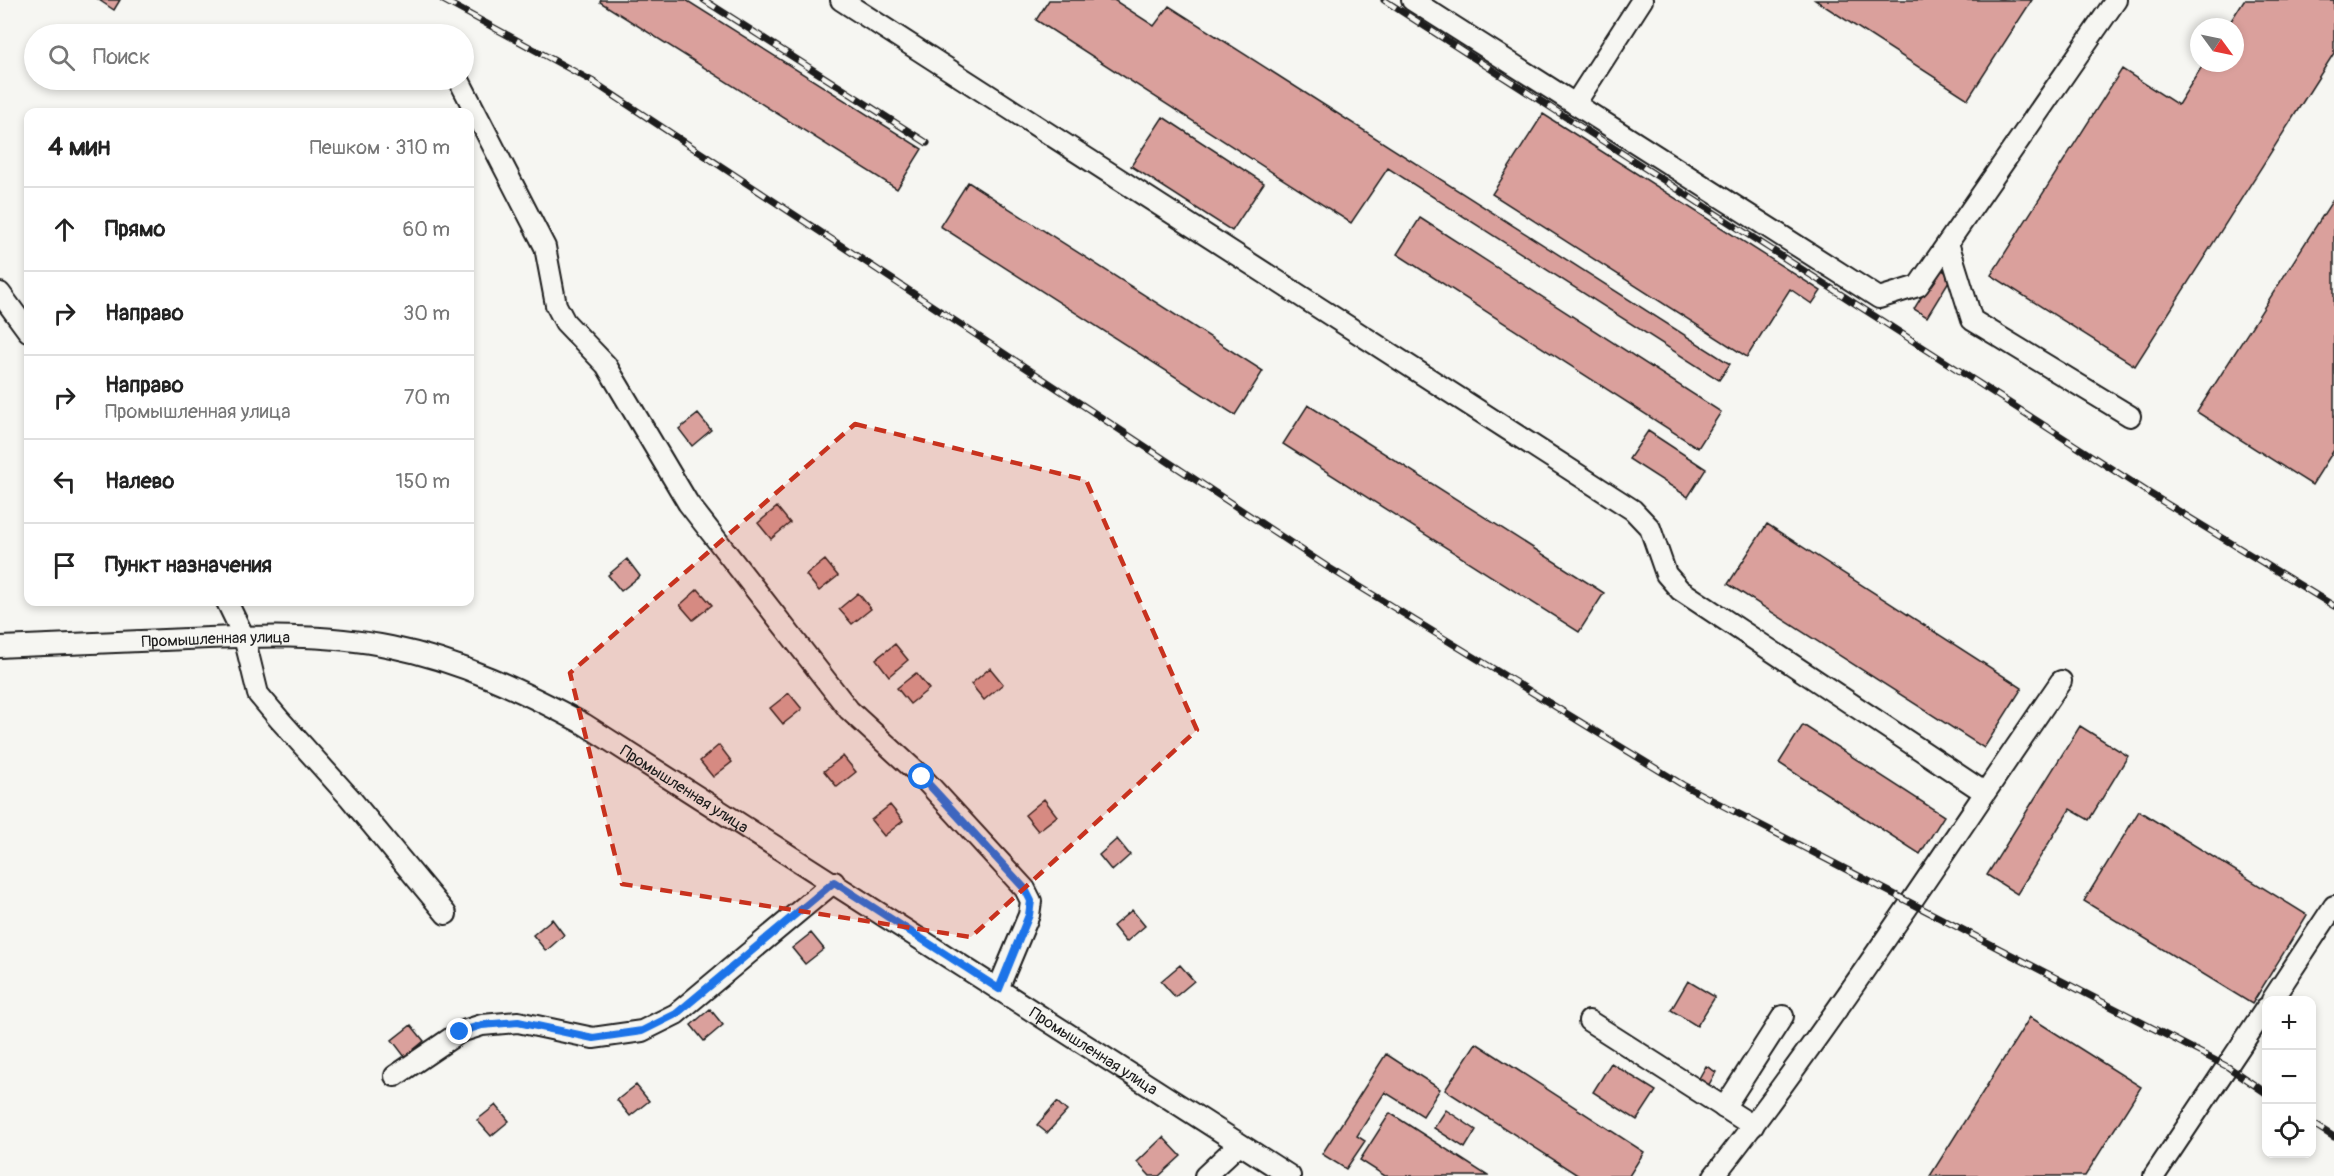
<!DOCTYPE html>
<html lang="ru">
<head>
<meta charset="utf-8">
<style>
	:root { --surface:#fff; --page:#f2f2f2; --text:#222; --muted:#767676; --line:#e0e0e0 }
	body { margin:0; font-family:Pangolin,sans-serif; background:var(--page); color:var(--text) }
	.controls { position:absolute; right:18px; bottom:18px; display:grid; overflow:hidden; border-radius:12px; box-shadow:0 3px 9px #0003 }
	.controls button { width:54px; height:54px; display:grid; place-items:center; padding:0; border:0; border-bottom:2px solid var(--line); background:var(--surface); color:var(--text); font:30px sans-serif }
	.compass { position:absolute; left:2190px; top:18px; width:54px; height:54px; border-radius:50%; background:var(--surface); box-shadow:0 3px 9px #0003; rotate:123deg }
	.stop { position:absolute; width:18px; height:18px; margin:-14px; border:4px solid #1a73e8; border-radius:50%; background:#fff }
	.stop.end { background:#1a73e8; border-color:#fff; box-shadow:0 2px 6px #0008 }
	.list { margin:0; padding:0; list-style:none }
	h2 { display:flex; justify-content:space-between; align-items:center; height:78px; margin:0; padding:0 24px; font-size:26px }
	h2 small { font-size:20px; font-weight:400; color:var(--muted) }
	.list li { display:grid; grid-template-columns:39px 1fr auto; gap:18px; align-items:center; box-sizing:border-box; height:84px; padding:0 24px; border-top:2px solid var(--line) }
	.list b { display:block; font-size:22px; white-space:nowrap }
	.list p { margin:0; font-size:20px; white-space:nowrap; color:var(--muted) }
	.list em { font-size:20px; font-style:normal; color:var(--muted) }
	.icon { flex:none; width:33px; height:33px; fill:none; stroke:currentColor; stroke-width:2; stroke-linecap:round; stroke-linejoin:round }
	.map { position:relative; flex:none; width:2334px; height:1176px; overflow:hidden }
	.search { position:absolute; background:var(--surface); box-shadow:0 3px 9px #0003; left:24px; top:24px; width:450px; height:66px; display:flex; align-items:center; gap:15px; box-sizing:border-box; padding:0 21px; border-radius:33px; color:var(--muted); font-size:22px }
	.panel { position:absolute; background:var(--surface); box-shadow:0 3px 9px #0003; left:24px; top:108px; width:450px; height:498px; border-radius:12px }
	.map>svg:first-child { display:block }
	.building { fill:#daa09c; stroke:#1c1c1c; stroke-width:1.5 }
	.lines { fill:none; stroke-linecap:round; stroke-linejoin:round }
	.minor-casing { stroke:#1c1c1c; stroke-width:24 }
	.minor { stroke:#f6f6f2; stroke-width:20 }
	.rail-casing { stroke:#1c1c1c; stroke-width:7 }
	.rail { stroke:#f6f6f2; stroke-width:4.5; stroke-dasharray:14; stroke-linecap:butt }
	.route { stroke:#1a73e8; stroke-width:8 }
	.marked { fill:#c8321e; fill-opacity:0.2; stroke:#c8321e; stroke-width:4.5; stroke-dasharray:12 8; stroke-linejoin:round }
	.labels { text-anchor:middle; stroke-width:5; stroke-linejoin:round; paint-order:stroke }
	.street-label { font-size:16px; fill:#1c1c1c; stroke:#f6f6f2 }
</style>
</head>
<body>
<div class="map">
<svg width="2334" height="1176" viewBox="0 0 2334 1176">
	<rect width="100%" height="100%" fill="#f6f6f2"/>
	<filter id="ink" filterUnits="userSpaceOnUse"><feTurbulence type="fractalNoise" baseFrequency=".0167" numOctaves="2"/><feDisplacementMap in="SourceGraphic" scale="12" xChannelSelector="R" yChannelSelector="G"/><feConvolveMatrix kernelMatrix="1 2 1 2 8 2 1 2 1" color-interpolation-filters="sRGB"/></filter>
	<g filter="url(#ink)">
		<path class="building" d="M99 0H120L114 10Z
			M601 0H686L922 149 897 189 600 2Z
			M1049 0H1114L1154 26 1169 6 1730 364 1719 380 1388 168 1351 223 1036 20Z
			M1815 0H2032L1968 99Z
			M2244 0H2334V53L2135 366 1991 275 2122 69 2178 105 2204 63H2235V27H2227Z
			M1543 114 1821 291 1812 304 1790 289 1747 357 1492 194Z
			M1163 117 1264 183 1232 231 1131 166Z
			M968 182 1263 371 1235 415 940 226Z
			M2334 198V450L2312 485 2197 412Z
			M1420 218 1721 412 1698 448 1397 254Z
			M1939 268 1952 276 1927 317 1914 309Z
			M1308 405 1604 593 1579 632 1283 444Z
			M698 414 711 430 692 446 679 429Z
			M1648 431 1706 469 1688 497 1629 459Z
			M777 507 790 523 771 539 758 523Z
			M1767 524 2022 688 1984 748 1728 584Z
			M627 559 640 576 621 591 608 575Z
			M825 560 838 576 819 591 806 575Z
			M698 589 712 605 693 620 680 605Z
			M858 593 871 609 852 624 839 609Z
			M895 644 908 660 889 676 876 659Z
			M990 668 1003 684 984 700 971 684Z
			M916 673 929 689 910 704 897 688Z
			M789 693 802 709 783 724 770 708Z
			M1803 725 1944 816 1920 854 1779 763Z
			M2080 726 2128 756 2089 820 2070 809 2017 894 1987 875Z
			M719 745 732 762 713 777 700 761Z
			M843 756 856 772 837 787 824 771Z
			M1044 799 1057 816 1038 831 1025 815Z
			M890 805 903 821 884 836 871 820Z
			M2139 811 2307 915 2252 1004 2084 901Z
			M1117 839 1130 855 1112 871 1099 855Z
			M1132 910 1145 926 1126 942 1113 926Z
			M552 919 564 935 546 951 533 935Z
			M811 933 824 949 805 964 792 948Z
			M1180 965 1194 981 1175 997 1161 981Z
			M1688 981 1715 997 1697 1026 1671 1010Z
			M710 1009 723 1025 704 1041 691 1025Z
			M2030 1017 2141 1087 2085 1176H1930Z
			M411 1025 424 1041 405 1057 392 1040Z
			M1476 1043 1644 1152 1629 1176H1579L1445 1090Z
			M1386 1054 1440 1089 1423 1116 1385 1092 1357 1136 1365 1141 1346 1169 1322 1154Z
			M1611 1063 1656 1091 1637 1120 1593 1092Z
			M1706 1066 1716 1072 1707 1088 1697 1082Z
			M636 1085 649 1101 630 1116 617 1100Z
			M1057 1102 1067 1111 1047 1133 1037 1125Z
			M496 1105 509 1121 491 1136 477 1120Z
			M1446 1110 1476 1130 1465 1148 1434 1128Z
			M1390 1113 1488 1176H1385L1360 1160Z
			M1163 1137 1181 1156 1159 1176H1150L1137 1162Z"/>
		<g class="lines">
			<g class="minor-casing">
				<g id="minor">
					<path d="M841 0 1633 510 1650 528 1666 574 1680 590 1984 792"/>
					<path d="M1412 0 1879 298 1918 286 2116 0"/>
					<path d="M459 80 545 247 556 305 565 322 606 365 688 503 849 710 922 777 1025 889 1031 901 1029 915 998 989"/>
					<path d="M1575 104 1642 0"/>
					<path d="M1948 243 1972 320 2130 416"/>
					<path d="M0 293 28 331"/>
					<path d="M227 602 244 637 258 694 279 719 350 798 446 914"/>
					<path id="s1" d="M0 647C62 644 124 642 187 639 254 636 324 633 391 647 460 661 523 691 584 724L1290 1176"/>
					<path d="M2272 1000 2334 906"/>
					<path d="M1589 1021 1753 1126"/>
					<path d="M395 1076 460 1032 482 1025 518 1022 593 1038 642 1031 676 1014 834 882"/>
					<path d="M1724 1108 1783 1016"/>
					<path d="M1205 1176 1239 1144"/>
					<path d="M1714 1176C1838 1017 1947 847 2061 681"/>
					<path d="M2154 1176 2266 1008"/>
				</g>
			</g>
			<use href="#minor" class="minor"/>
			<g class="rail-casing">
				<path id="rail" d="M443 0 592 81 1326 566 1683 785 2228 1067 2266 1093
					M704 0 927 143
					M1384 0 2149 493 2334 606
					M2312 1123 2334 1137"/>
			</g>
			<use href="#rail" class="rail"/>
		</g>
	</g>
	<g class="lines" filter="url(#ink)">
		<path class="route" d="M460 1032 482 1025 518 1022 593 1038 642 1031 676 1014 834 882 999 989 1029 915 1031 901 1025 889 922 777"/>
	</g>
	<path class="marked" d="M855 424 1086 480 1197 730 971 937 622 884 570 673Z"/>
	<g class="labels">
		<g class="street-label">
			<text dy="6" stroke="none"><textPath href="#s1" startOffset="216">Промышленная улица</textPath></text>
			<text dy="6" stroke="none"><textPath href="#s1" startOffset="720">Промышленная улица</textPath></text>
			<text dy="6" stroke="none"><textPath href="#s1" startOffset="1206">Промышленная улица</textPath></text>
		</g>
	</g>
</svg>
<div class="controls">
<button>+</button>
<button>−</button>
<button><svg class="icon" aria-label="locate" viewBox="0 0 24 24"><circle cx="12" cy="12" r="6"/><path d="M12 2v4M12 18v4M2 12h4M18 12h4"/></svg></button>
</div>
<svg class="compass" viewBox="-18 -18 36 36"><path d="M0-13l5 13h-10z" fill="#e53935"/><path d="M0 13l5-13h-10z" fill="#767676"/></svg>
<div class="stop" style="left:922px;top:777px"></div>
<div class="stop end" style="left:460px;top:1032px"></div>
<div class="search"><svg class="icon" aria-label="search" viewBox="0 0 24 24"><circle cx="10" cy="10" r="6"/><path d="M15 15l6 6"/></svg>Поиск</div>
<section class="panel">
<h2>4 мин<small>Пешком · 310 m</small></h2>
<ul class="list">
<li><svg class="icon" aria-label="ahead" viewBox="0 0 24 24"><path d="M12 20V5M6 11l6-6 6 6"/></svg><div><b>Прямо</b></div><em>60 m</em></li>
<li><svg class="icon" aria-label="right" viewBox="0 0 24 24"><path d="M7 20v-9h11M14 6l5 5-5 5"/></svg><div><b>Направо</b></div><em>30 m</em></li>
<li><svg class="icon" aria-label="right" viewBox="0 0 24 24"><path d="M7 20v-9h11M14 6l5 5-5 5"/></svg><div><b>Направо</b><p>Промышленная улица</p></div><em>70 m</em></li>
<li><svg class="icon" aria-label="left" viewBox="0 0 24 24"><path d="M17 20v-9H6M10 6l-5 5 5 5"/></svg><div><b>Налево</b></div><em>150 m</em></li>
<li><svg class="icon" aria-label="arrive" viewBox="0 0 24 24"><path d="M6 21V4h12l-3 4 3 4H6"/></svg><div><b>Пункт назначения</b></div></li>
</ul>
</section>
</div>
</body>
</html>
